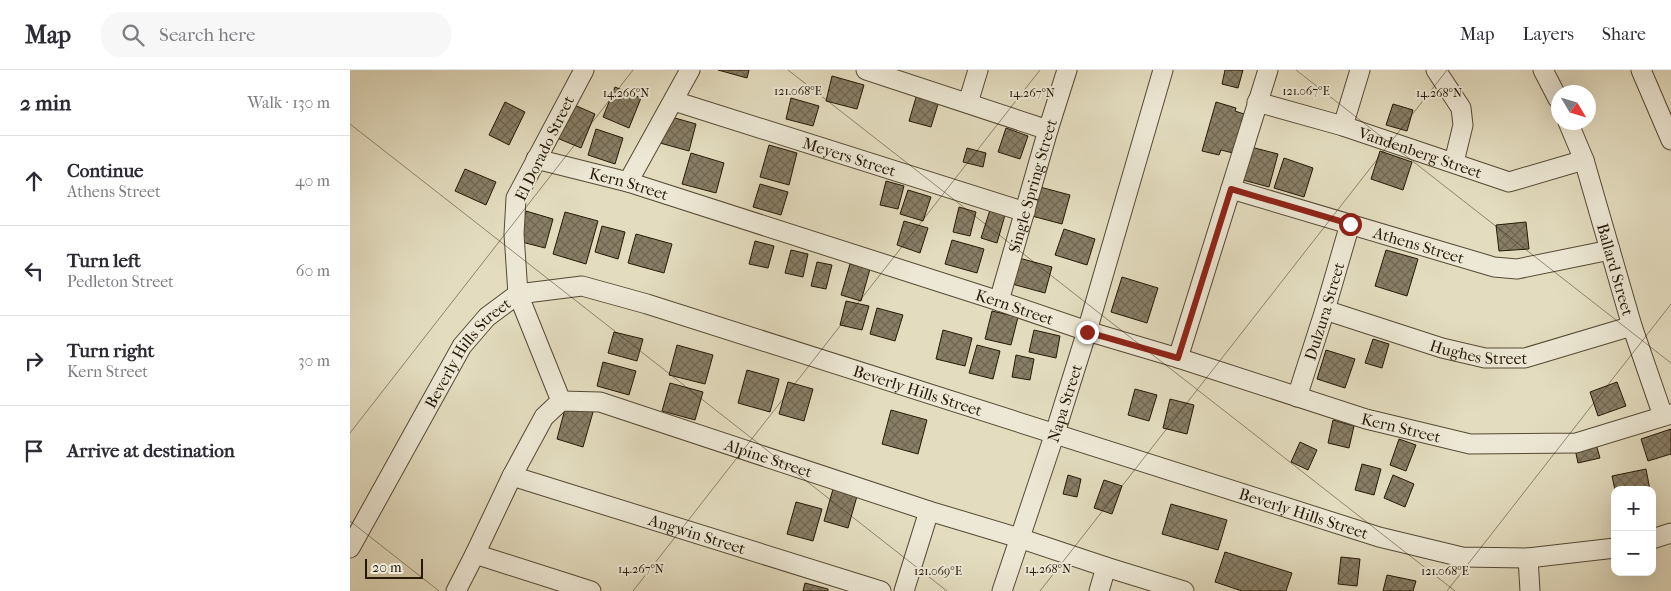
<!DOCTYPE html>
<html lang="en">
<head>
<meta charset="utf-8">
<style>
	:root { --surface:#fff; --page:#f7f7f7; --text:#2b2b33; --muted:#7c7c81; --line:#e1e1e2 }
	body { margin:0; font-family:"IM FELL French Canon",serif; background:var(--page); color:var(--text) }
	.controls { position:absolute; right:15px; bottom:15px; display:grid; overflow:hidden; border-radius:10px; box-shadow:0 5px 20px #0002 }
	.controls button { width:45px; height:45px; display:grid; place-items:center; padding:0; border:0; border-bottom:1px solid var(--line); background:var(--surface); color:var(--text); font:25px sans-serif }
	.compass { position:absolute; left:1201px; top:15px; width:45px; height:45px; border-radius:50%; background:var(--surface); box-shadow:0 5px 20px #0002; rotate:128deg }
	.scale { position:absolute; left:15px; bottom:12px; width:58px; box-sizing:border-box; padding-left:5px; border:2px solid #261906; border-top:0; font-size:14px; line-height:18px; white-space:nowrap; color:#261906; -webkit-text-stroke:4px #ede8d5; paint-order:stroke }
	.stop { position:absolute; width:15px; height:15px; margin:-11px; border:4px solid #8f2418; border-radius:50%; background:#fff }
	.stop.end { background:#8f2418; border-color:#fff; box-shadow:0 1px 5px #0008 }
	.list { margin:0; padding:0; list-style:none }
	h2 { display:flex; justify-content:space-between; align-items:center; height:65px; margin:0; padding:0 20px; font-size:21px }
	h2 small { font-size:16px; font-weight:400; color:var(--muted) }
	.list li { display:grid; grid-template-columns:32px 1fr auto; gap:15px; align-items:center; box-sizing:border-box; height:90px; padding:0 20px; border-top:1px solid var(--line) }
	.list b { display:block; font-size:19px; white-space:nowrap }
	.list p { margin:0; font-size:16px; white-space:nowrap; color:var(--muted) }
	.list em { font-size:16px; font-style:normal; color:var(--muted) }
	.icon { flex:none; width:28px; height:28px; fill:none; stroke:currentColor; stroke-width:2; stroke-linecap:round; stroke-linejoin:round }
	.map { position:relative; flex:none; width:1321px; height:521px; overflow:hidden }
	header { display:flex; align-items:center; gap:30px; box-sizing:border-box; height:70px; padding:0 25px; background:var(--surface); border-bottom:1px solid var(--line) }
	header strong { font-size:24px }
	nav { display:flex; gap:28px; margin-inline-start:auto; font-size:18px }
	.search { width:350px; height:45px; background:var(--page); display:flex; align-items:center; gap:12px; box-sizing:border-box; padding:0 18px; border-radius:20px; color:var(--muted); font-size:19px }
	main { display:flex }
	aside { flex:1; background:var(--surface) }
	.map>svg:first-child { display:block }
	.building { fill:url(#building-cross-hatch); stroke:#261906 }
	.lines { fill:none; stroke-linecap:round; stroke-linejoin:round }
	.minor-casing { stroke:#554a34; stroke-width:21 }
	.minor { stroke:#ede8d5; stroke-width:19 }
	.route { stroke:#8f2418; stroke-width:6 }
	.ticks { fill:none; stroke:#261906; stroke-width:1; stroke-opacity:0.45 }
	.labels { text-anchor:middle; stroke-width:4; stroke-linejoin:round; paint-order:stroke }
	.street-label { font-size:16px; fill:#261906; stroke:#ede8d5 }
	.ticks-label { font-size:12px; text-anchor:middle; fill:#261906; stroke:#ede8d5; stroke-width:4; stroke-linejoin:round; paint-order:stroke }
</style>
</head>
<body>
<header>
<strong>Map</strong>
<div class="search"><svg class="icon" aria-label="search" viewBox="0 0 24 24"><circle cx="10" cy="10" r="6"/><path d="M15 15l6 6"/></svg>Search here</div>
<nav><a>Map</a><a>Layers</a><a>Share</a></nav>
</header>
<main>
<aside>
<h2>2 min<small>Walk · 130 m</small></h2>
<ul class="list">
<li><svg class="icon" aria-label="ahead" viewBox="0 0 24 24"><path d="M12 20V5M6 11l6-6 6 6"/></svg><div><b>Continue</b><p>Athens Street</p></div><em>40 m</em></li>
<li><svg class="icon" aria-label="left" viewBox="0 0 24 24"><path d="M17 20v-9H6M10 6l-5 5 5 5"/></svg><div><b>Turn left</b><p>Pedleton Street</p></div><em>60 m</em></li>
<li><svg class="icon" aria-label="right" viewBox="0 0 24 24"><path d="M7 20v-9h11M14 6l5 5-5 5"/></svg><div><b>Turn right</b><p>Kern Street</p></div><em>30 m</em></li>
<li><svg class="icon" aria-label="arrive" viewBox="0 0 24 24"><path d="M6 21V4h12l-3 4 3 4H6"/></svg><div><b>Arrive at destination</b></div></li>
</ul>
</aside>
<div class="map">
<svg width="1321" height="521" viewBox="0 0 1321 521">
	<defs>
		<pattern id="building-cross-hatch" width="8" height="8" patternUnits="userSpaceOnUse" patternTransform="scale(1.25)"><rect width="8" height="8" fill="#887e66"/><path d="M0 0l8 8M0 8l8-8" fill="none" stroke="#6f6652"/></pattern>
	</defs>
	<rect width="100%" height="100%" fill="#e3dcbf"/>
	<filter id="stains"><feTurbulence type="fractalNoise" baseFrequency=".004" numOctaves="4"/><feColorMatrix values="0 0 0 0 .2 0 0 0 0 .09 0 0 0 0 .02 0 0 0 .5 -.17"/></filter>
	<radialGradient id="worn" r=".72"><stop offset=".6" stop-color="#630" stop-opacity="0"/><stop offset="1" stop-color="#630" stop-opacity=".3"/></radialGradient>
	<path class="building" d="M368 0H399L397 8Z
		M875 0H893L888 18 872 14Z
		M482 6 514 15 507 39 476 31Z
		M265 17 291 28 279 58 253 47Z
		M567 24 589 31 581 57 559 51Z
		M441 28 469 36 463 56 436 49Z
		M155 32 175 42 159 75 139 65Z
		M866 32 886 38 885 41 894 44 883 83 871 80 869 85 852 81Z
		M222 34 245 44 231 78 207 68Z
		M1043 34 1063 40 1057 61 1036 55Z
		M318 46 346 54 339 81 310 73Z
		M656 58 678 66 670 89 648 82Z
		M246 59 273 68 265 94 238 85Z
		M419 75 447 83 439 115 410 107Z
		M901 77 928 84 919 117 893 110Z
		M617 78 636 83 633 97 613 92Z
		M1030 81 1062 92 1053 120 1021 109Z
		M341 83 374 93 366 123 332 114Z
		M934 88 963 98 954 127 924 118Z
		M115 99 146 112 136 135 105 121Z
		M536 111 554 116 548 139 530 135Z
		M410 114 438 122 431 145 403 137Z
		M690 117 720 125 712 154 682 146Z
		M558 120 581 127 573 151 550 144Z
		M609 137 626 142 620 166 603 162Z
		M640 140 655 145 647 173 631 168Z
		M176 141 203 149 195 178 168 171Z
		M215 142 248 151 236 194 203 184Z
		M554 151 578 158 570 183 547 175Z
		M1176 152 1179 179 1149 181 1146 155Z
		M252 156 275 162 268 189 245 182Z
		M714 159 745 169 737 195 705 185Z
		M286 164 322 174 314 203 278 193Z
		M602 170 634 179 627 203 595 194Z
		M405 171 424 176 418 198 399 194Z
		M441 180 458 184 453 207 435 203Z
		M1036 180 1068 189 1057 226 1025 216Z
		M669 188 702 197 695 223 662 214Z
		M467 192 482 195 476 219 461 216Z
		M500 194 520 199 511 231 491 225Z
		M772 207 808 218 797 253 761 242Z
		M496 231 519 236 512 260 490 255Z
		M527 238 553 245 545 271 520 264Z
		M642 241 668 247 661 275 635 269Z
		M593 260 622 268 615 296 586 289Z
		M684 260 710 266 706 288 679 282Z
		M264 262 293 269 287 291 258 283Z
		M1023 269 1039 274 1032 298 1015 293Z
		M327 275 363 285 355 314 319 305Z
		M627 275 650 281 643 309 619 303Z
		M976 280 1005 289 995 318 967 309Z
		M666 285 684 289 680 310 662 307Z
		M253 292 286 301 279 325 247 316Z
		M397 300 429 309 420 342 388 333Z
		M438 312 463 319 454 351 429 344Z
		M1267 312 1276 336 1248 346 1240 322Z
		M320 313 353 322 345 350 312 341Z
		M785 319 807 325 799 351 778 345Z
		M820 329 844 335 837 364 813 358Z
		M216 335 243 342 233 377 207 369Z
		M541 340 577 350 568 384 532 374Z
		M983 350 1004 356 999 378 978 373Z
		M1321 359V384L1298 391 1291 369Z
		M1049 369 1066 375 1056 401 1040 395Z
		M950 372 967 380 958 400 941 392Z
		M1246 374 1250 388 1228 393 1225 379Z
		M1012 394 1031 399 1024 425 1005 420Z
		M1296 399 1300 420H1265L1262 406Z
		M718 405 731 409 727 427 713 424Z
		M1043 405 1064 414 1055 437 1034 428Z
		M754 410 772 416 762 444 744 438Z
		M483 419 507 426 498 458 474 451Z
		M446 432 472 439 463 471 437 464Z
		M821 434 877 450 868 480 812 464Z
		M875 482 942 503 936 521H892L865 512Z
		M991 487 1010 489 1007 516 988 514Z
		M1037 505 1066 511 1063 521H1033Z
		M455 513 478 519V521H453Z"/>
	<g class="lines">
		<g class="minor-casing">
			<g id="minor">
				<path d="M516 0 698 60"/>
				<path d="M1086 0 1111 38 1113 55 1104 92"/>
				<path d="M1193 0 1208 29"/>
				<path d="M1291 0 1321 70"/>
				<path id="s1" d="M324 31 675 142"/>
				<path id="s2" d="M907 32 993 56 1159 112 1234 90"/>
				<path d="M618 33 628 0"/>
				<path id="s3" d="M1218 52 1234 90 1282 256 1313 346"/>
				<path d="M993 56 1010 0"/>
				<path id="s4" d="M186 89 278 112 649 231 737 261 828 288 1016 349 1120 374 1226 373 1321 344"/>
				<path d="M278 112 340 0"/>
				<path id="s5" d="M881 119 1144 197 1167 199 1260 180"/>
				<path id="s6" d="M649 231 698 60 717 0"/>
				<path id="s7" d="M975 240 1092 278 1135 288H1175L1282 256"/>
				<path d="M828 288 918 0"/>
				<path id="s8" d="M947 327 975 240 1000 154"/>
				<path d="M211 331 168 224 164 164 166 128 234 0"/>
				<path id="s9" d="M162 406 531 521"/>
				<path d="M1302 469 1321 463"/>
				<path id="s10" d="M0 478 112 276 137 247 168 224 232 216 297 234 1029 467 1112 487 1178 488 1265 478"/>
				<path d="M125 484 241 521"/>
				<path d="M1178 488 1180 521"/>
				<path id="s11" d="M106 521 125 484 162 406 194 347 211 331 250 332 579 441 669 468 756 497 834 521"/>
				<path d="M554 521 579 441"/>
				<path id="s12" d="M652 521 705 363 737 261 813 0"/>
				<path d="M749 521 756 497"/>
			</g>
		</g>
		<use href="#minor" class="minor"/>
	</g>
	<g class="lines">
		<path class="route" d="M737 262 828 288 881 119 1000 154"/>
	</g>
	<path class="ticks" d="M438 0 1105 521M946 0 1321 293M0 54 597 521M0 363 283 0M0 451 89 521M283 521 690 0M690 521 1097 0M1097 521 1321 234"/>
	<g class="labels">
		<g class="street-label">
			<text transform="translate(194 78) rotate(-64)" y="6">El Dorado Street</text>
			<text dy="6" stroke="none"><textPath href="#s2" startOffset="171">Vandenberg Street</textPath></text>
			<text dy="6" stroke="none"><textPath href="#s1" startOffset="184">Meyers Street</textPath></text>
			<text dy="6" stroke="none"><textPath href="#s4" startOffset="96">Kern Street</textPath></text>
			<text dy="6" stroke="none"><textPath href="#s6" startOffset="120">Single Spring Street</textPath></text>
			<text dy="6" stroke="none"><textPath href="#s5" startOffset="196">Athens Street</textPath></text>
			<text dy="6" stroke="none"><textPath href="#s3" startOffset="155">Ballard Street</textPath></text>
			<text dy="6" stroke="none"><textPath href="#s4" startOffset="501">Kern Street</textPath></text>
			<text dy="6" stroke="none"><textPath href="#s8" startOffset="90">Dulzura Street</textPath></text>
			<text dy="6" stroke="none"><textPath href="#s7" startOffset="160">Hughes Street</textPath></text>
			<text dy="6" stroke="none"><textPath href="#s10" startOffset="229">Beverly Hills Street</textPath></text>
			<text dy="6" stroke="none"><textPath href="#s10" startOffset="724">Beverly Hills Street</textPath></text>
			<text dy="6" stroke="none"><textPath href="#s12" startOffset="198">Napa Street</textPath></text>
			<text dy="6" stroke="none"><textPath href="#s4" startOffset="906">Kern Street</textPath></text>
			<text dy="6" stroke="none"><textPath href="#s11" startOffset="435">Alpine Street</textPath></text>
			<text dy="6" stroke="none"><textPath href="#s10" startOffset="1129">Beverly Hills Street</textPath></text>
			<text dy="6" stroke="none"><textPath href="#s9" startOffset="194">Angwin Street</textPath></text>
		</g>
	</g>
	<g class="ticks-label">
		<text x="448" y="25">121.068°E</text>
		<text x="956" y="25">121.067°E</text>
		<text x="682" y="27">14.267°N</text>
		<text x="1089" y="27">14.268°N</text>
		<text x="276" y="27">14.266°N</text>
		<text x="291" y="503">14.267°N</text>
		<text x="698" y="503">14.268°N</text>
		<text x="588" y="505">121.069°E</text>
		<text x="1095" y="505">121.068°E</text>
	</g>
	<rect width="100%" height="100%" filter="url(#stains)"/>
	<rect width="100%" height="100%" fill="url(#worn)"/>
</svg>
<div class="controls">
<button>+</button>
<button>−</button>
</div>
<svg class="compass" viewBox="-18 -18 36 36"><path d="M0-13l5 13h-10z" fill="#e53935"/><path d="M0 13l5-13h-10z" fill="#7c7c81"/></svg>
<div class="scale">20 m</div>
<div class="stop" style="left:1000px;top:154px"></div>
<div class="stop end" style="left:737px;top:262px"></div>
</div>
</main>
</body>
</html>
